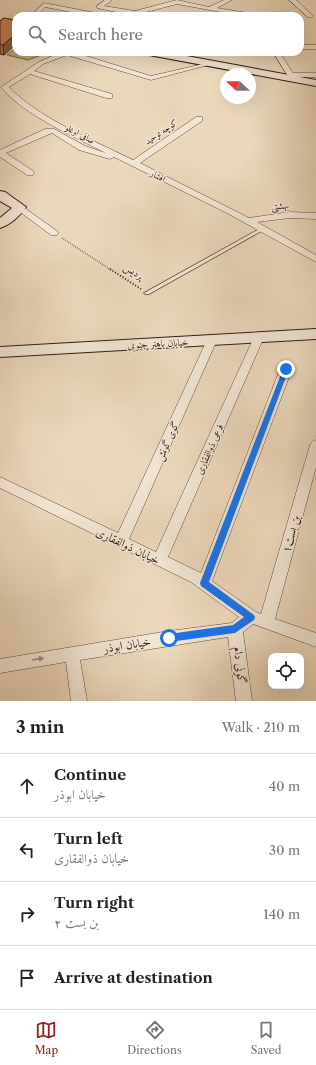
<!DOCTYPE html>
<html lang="en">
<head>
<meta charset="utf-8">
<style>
	:root { --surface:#fff; --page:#f6f6f6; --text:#222; --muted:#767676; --line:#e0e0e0; --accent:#8f2418 }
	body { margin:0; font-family:"Libre Caslon Text",Amiri,serif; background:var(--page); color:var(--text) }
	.controls { position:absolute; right:12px; bottom:12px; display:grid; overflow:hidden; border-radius:8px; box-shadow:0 4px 16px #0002 }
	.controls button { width:36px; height:36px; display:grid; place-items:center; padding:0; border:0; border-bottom:1px solid var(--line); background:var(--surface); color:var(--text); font:20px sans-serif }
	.compass { position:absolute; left:220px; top:68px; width:36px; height:36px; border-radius:50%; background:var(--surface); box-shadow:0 4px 16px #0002; rotate:292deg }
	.stop { position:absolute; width:12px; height:12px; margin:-9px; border:3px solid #1a73e8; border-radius:50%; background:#fff }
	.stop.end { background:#1a73e8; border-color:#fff; box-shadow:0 1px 4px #0008 }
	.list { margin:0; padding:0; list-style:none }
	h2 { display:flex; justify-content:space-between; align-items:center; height:52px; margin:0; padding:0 16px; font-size:17px }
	h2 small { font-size:13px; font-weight:400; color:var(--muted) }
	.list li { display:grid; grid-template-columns:26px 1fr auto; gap:12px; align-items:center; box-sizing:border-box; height:64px; padding:0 16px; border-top:1px solid var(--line) }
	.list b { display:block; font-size:15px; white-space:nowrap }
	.list p { margin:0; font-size:13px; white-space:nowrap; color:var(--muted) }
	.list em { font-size:13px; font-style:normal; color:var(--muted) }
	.icon { flex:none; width:22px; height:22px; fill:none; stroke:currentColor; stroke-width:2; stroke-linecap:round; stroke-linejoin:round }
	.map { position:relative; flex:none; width:316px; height:701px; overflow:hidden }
	.search { position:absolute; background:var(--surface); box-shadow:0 4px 16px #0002; left:12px; right:12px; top:12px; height:44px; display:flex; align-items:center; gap:10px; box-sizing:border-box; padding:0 14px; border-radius:12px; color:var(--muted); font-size:15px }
	.sheet { height:308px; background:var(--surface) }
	nav { display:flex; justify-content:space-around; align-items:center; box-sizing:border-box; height:56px; border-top:1px solid var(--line); background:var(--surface); font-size:11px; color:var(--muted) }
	nav a { display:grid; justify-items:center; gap:2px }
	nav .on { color:var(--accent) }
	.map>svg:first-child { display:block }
	.green { fill:#bebc8b; stroke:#786c4c }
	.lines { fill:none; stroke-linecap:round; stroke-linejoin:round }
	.lane-casing { stroke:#604a39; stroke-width:1.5 }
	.street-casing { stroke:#604a39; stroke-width:1 }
	.secondary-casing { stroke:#321b0e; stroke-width:2 }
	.path-far1 { stroke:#321b0e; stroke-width:1.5; stroke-dasharray:0.5 1.5; stroke-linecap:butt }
	.path { stroke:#321b0e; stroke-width:2; stroke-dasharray:1 2; stroke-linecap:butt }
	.lane { fill:#f2e5d2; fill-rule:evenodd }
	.street { fill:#f2e5d2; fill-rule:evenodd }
	.secondary { fill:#f2e5d2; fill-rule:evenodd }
	.wall { fill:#ad7252; stroke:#321b0e }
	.shaded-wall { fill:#8d5d42; stroke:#321b0e }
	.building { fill:#c9855f; stroke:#321b0e }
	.oneway { fill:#9c8a7a }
	.route { fill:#1a73e8 }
	.labels { text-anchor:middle; stroke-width:3; stroke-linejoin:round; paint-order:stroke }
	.far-street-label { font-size:9px; fill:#321b0e; stroke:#f2e5d2 }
	.street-label { font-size:10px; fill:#321b0e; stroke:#f2e5d2 }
	.near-street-label { font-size:12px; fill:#321b0e; stroke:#f2e5d2 }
</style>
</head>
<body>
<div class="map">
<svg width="316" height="701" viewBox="0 0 316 701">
	<rect width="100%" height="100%" fill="#ebd7ba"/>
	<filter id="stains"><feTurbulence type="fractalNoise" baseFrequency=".005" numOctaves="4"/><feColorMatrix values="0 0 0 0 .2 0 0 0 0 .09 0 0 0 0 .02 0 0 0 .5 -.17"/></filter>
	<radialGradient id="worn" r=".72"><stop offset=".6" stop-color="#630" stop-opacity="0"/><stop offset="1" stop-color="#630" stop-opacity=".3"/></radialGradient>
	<path class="green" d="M16 48V52H50L28 60 7 55Z"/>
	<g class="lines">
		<g class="lane-casing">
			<path id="lane" d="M261 228H265V229L149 294H145L144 293Z"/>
		</g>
		<g class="street-casing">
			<path id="street" d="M105 0H112L104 6 135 11 177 0 209 7 224 0H232L217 8 254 14 257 16H242L177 4 131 16H121L126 14 97 8V6Z
				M289 0H296L312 15V17H308Z
				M44 3 101 14 104 16H91L45 7 37 16H31Z
				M300 45H316V49H300Z
				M61 52H73L151 76 212 62V64L151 80 67 55 43 64 34 71 112 94V98H106L30 74 9 87C38 118 95 141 133 160L196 117H202V121L140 163 249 218 290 212 316 213V219L290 218 257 222 316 255V262L225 212 114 157 110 159 79 150 52 133 6 153 33 171 34 173 33 175H27L0 157V150L45 129H54L85 146 106 153C75 137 23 115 1 87L39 62Z
				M273 52H279L293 73H316V77H296L297 81H291Z
				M19 204 57 231 59 233 57 235H51L16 209 14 207 16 205Z
				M259 333 263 334 264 337 168 557 201 573 280 369 282 366H290L292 369 212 581 256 612 261 614 310 445 312 442 316 440V467L275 619 316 633V647L253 624 243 632 252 701H236L228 637 80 660 87 701H71L66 662 0 673V659L169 631 232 623 239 617 191 582 0 488V477L118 533 207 340 208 337H216L217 340 129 539 156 552 254 337 255 334Z"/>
		</g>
		<g class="secondary-casing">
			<path id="secondary" d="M144 52H165L316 80V86L149 55Z
				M0 191 5 192 26 207C20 216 10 225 0 228V218L12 208 0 201Z
				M316 329V339L0 357V347Z"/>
		</g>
		<path class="path-far1" d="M62 238 111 270"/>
		<path class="path" d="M110 269 141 289"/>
		<use href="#lane" class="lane"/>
		<use href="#street" class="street"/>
		<use href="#secondary" class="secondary"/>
	</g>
	<path class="wall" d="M4 18V55L0 54V21Z"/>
	<path class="shaded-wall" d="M16 34V44L4 55 3 45Z"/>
	<path class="building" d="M4 18 16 20V34L3 45 0 44V21Z"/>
	<defs><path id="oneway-solid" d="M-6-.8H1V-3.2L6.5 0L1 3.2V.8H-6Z"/></defs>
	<use class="oneway" href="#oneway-solid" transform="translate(38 659) rotate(-9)"/>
	<path class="route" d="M286 366 289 369 209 582 254 615 255 617 254 620 235 633 169 642 166 641 165 638 166 635 169 634 233 625 244 617 201 586 200 583 283 369Z"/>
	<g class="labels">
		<g class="far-street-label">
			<text transform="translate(161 132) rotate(-34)" y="3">کوچه توحید</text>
			<text transform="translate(80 134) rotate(27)" y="3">صافی اوغلو</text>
			<text transform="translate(158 176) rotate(28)" y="3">افشار</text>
		</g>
		<g class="street-label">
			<text transform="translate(280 205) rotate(-5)" y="4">بهشتی</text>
			<text transform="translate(134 271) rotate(33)" y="4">پردیس</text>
			<text transform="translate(158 343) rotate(-3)" y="4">خیابان باهنر جنوبی</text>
			<text transform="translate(167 441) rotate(-66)" y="4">گوی گونش</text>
			<text transform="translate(209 449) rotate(-66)" y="4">فرعی ذوالفقاری</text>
		</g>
		<g class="near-street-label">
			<text transform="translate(291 534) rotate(-74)" y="4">بن بست۱</text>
			<text transform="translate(128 546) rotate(26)" y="4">خیابان ذوالفقاری</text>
			<text transform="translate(127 645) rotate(-9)" y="4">خیابان ابوذر</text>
			<text transform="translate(240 665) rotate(83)" y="4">گونی دام</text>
		</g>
	</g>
	<rect width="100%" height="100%" filter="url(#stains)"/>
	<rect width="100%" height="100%" fill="url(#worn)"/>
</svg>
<div class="controls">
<button><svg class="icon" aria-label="locate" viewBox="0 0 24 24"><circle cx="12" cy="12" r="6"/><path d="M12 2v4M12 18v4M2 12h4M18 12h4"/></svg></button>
</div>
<svg class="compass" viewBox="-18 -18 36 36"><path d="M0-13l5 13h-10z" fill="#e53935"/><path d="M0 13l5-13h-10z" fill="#767676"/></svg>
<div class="stop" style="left:169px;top:638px"></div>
<div class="stop end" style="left:286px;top:369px"></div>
<div class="search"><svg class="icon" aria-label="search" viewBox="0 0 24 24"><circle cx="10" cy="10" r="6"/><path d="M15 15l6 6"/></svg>Search here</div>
</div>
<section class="sheet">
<h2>3 min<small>Walk · 210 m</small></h2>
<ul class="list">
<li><svg class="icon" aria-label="ahead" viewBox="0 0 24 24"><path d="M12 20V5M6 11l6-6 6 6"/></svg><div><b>Continue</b><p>خیابان ابوذر</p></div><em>40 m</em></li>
<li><svg class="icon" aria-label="left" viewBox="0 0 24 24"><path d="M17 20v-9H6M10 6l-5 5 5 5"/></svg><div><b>Turn left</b><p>خیابان ذوالفقاری</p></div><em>30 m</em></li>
<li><svg class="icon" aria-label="right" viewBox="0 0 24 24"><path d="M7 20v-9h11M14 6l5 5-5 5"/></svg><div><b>Turn right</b><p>بن بست ۲</p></div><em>140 m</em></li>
<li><svg class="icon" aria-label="arrive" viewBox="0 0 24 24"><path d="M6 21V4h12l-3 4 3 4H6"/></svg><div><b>Arrive at destination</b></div></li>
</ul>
</section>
<nav>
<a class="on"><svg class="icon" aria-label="map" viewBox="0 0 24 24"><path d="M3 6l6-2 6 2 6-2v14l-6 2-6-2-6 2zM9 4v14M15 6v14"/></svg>Map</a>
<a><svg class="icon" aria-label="directions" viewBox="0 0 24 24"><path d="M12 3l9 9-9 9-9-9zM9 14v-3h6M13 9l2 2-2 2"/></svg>Directions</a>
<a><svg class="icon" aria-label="saved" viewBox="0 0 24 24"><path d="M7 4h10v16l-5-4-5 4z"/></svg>Saved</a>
</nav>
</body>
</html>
